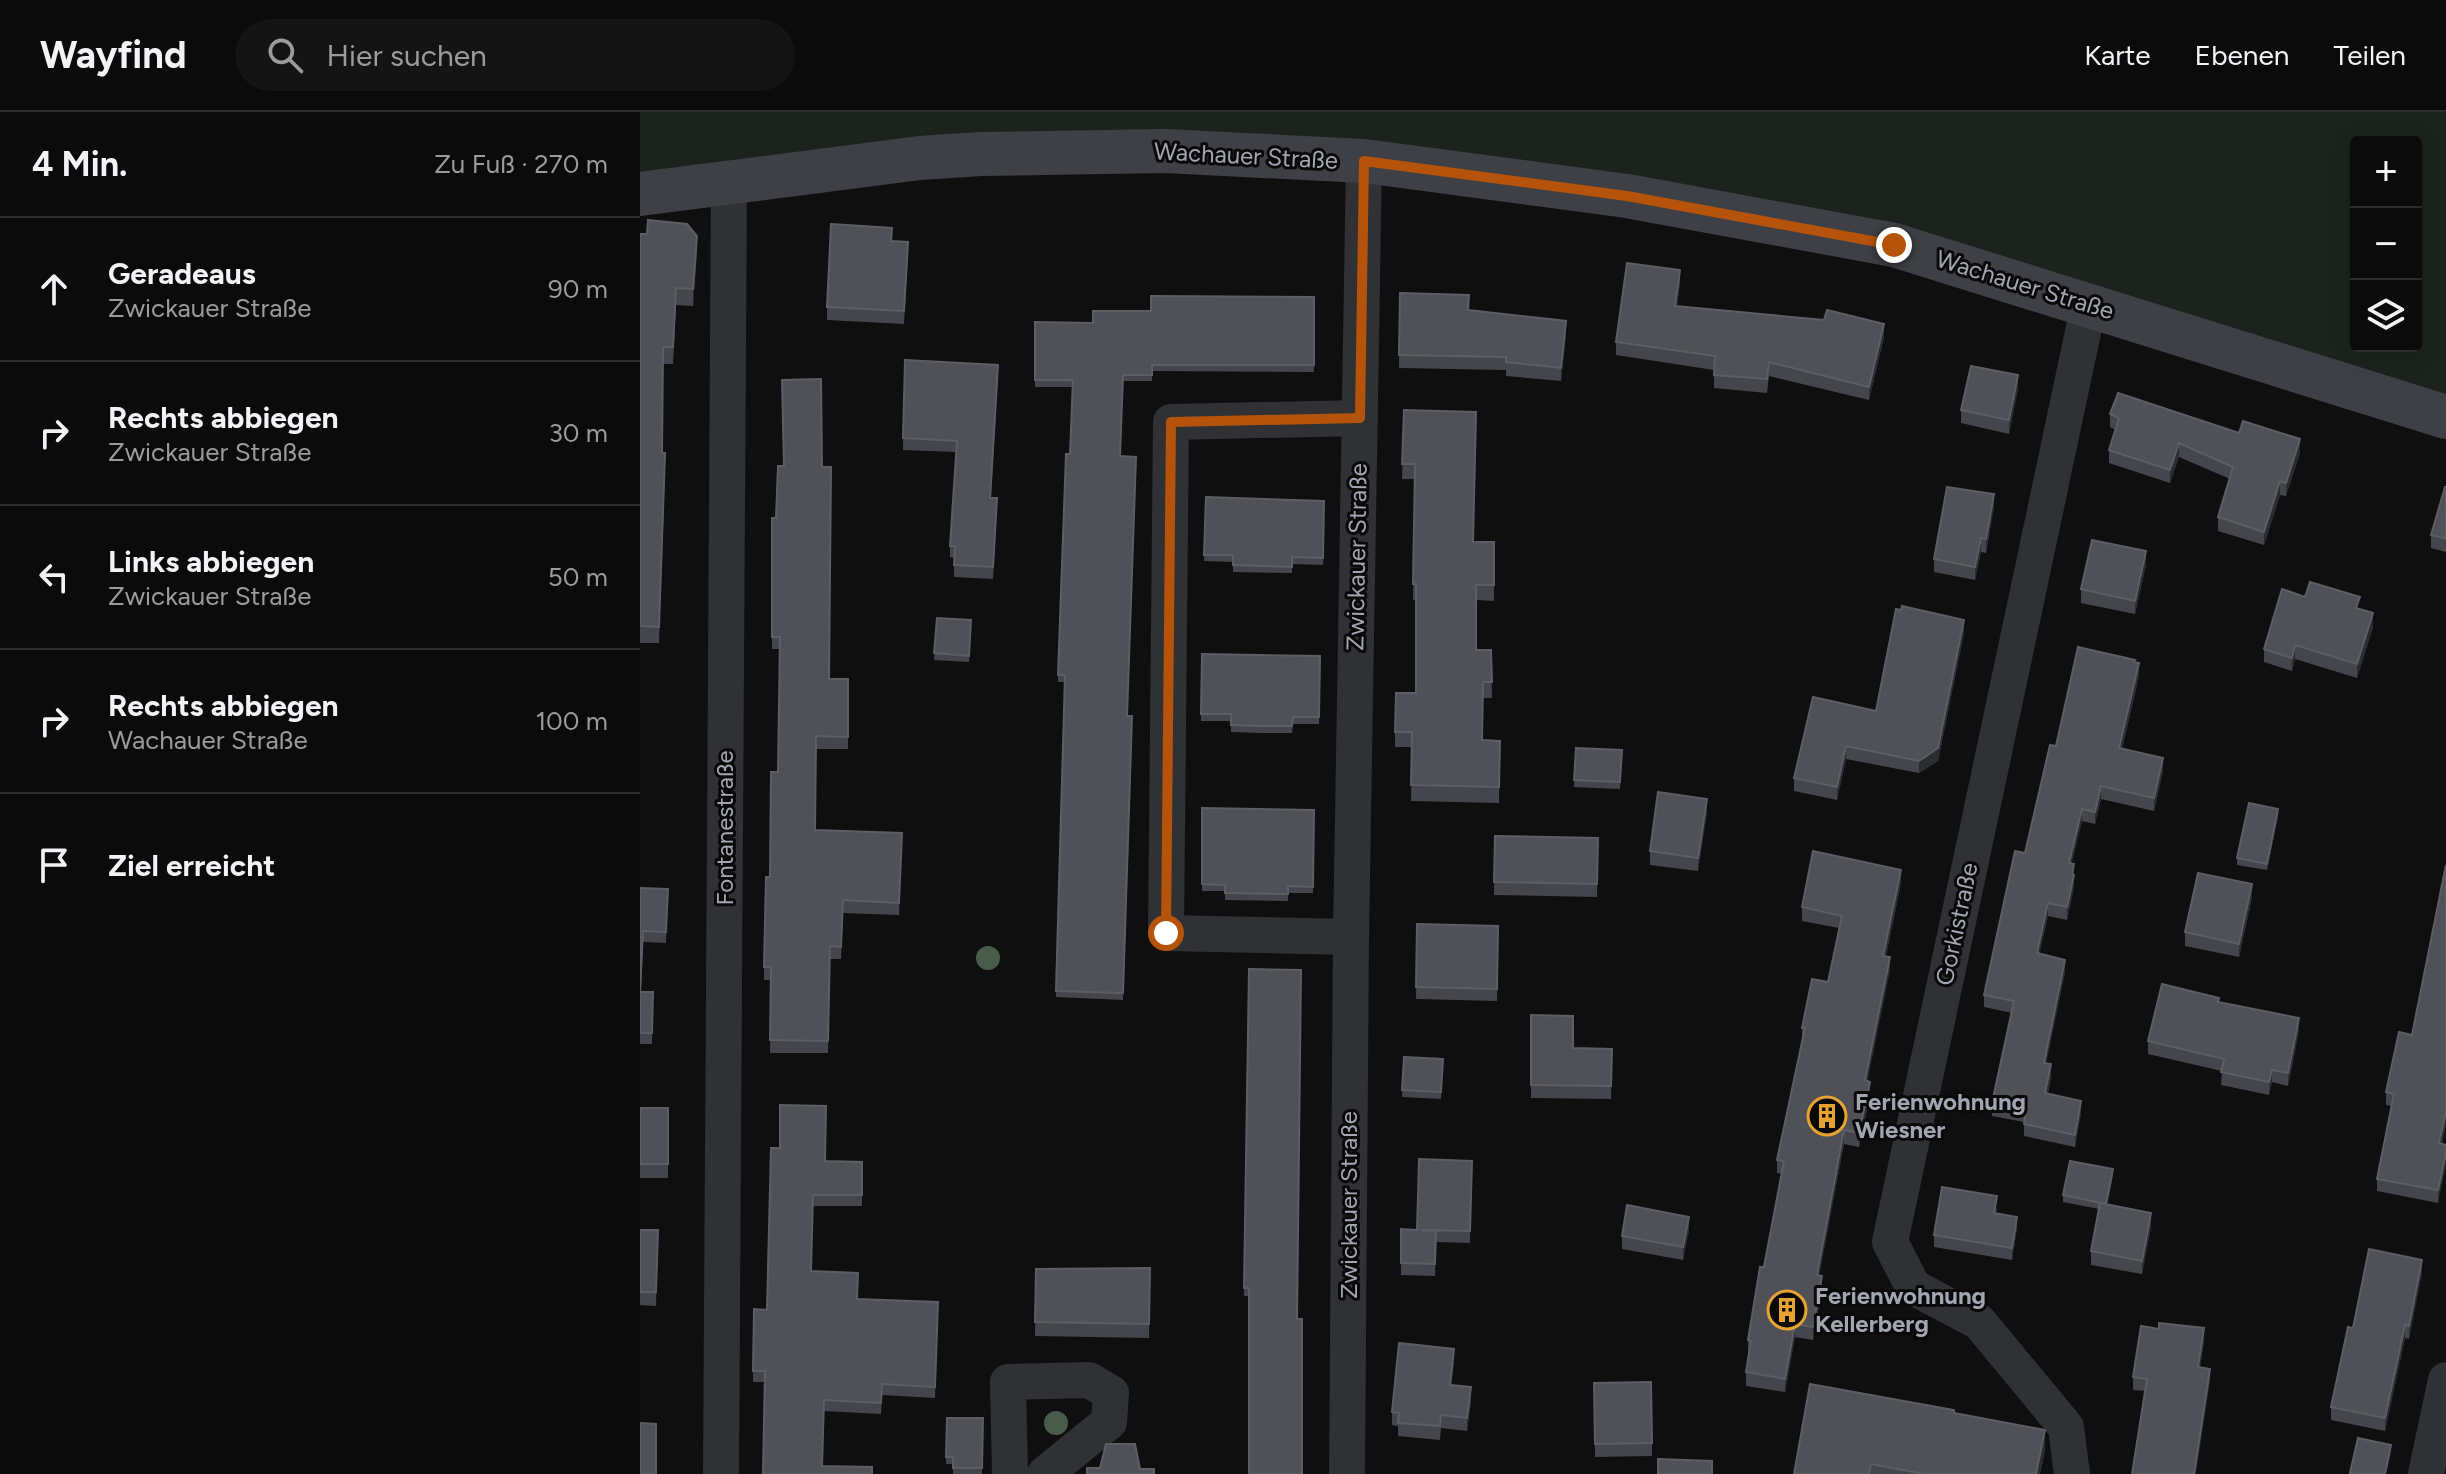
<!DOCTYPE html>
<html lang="de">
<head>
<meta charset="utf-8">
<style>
	:root { --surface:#0b0b0c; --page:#141415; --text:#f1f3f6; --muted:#9a9b9d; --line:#2b2b2d }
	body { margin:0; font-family:Figtree,sans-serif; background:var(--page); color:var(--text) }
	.controls { position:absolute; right:24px; top:24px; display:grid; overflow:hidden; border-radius:8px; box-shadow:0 4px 20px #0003 }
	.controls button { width:72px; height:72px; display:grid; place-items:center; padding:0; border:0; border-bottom:2px solid var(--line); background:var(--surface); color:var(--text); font:40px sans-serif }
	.stop { position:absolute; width:24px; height:24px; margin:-18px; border:6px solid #b45309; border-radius:50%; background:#fff }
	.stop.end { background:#b45309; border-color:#fff; box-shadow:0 2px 8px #0008 }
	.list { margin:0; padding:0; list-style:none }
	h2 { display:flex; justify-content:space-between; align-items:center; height:104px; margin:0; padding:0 32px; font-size:34px }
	h2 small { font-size:26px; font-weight:400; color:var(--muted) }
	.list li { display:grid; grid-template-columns:52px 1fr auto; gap:24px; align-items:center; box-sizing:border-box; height:144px; padding:0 32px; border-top:2px solid var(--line) }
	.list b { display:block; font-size:30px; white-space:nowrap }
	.list p { margin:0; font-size:26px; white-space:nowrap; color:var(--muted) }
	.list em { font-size:26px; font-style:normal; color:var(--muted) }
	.icon { flex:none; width:44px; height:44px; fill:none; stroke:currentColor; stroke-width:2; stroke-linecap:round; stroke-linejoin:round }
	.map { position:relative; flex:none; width:1806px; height:1362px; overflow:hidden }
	header { display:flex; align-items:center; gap:48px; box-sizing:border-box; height:112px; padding:0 40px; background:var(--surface); border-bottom:2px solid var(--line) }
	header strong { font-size:38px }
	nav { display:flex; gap:44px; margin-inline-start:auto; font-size:28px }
	.search { width:560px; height:72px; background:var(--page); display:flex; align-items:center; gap:20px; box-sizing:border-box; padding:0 28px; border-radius:44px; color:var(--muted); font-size:30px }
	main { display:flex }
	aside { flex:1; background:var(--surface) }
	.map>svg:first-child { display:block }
	.green { fill:#1c231c; fill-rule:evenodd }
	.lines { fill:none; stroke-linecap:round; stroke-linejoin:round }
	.street { stroke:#303135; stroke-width:36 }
	.secondary { stroke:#3f4045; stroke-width:44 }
	.tree { fill:#495c4a }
	.wall { fill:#45464b }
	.shaded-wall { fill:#2b2c2f }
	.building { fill:#4f5156; stroke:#5c5e64; stroke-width:2 }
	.route { stroke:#b45309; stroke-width:10 }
	.labels { text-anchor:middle; stroke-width:6; stroke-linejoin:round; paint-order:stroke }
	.street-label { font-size:24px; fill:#a1a6b1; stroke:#0a0a0b }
	.poi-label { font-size:24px; font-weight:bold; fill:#a1a6b1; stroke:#0a0a0b; text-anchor:start }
</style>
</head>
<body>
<header>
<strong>Wayfind</strong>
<div class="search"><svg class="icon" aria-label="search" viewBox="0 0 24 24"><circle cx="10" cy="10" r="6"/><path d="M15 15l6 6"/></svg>Hier suchen</div>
<nav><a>Karte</a><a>Ebenen</a><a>Teilen</a></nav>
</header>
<main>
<aside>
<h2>4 Min.<small>Zu Fuß · 270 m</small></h2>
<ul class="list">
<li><svg class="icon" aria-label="ahead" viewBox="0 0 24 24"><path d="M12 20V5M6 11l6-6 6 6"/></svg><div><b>Geradeaus</b><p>Zwickauer Straße</p></div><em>90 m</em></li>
<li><svg class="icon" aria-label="right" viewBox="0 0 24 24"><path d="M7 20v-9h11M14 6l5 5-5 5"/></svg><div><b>Rechts abbiegen</b><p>Zwickauer Straße</p></div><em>30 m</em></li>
<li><svg class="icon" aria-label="left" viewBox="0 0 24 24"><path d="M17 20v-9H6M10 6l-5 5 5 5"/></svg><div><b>Links abbiegen</b><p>Zwickauer Straße</p></div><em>50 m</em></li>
<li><svg class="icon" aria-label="right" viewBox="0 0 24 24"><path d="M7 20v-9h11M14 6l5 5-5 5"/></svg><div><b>Rechts abbiegen</b><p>Wachauer Straße</p></div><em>100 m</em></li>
<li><svg class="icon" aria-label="arrive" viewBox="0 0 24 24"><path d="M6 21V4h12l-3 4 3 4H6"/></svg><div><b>Ziel erreicht</b></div></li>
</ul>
</aside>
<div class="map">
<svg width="1806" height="1362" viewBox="0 0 1806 1362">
	<rect width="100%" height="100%" fill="#0f0f10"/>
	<path class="green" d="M0 0H1806V305L1254 133 525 39 0 82ZM1716 30H1776V234H1716Z"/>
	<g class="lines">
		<path class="street" d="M711 825 526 821 531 310 720 306
			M81 1362 89 70
			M370 1362 368 1270 449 1268 471 1281 469 1310 405 1362
			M707 1362 711 825 724 49
			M1432 1362 1426 1315 1339 1210 1273 1175 1250 1130 1449 192
			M1786 1362 1806 1268"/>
		<path class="secondary" d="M0 82 280 46 341 42 525 39 724 49 987 84 1254 133 1806 305"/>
	</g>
	<g class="tree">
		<circle cx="348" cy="846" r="12"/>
		<circle cx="416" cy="1311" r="12"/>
	</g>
	<path class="wall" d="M0 122 57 140 53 194 36 193 33 252H23L22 341 25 358 19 531H0Z
		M252 129 268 143 264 212 187 208V195Z
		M1040 171 1037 195 1244 225 1229 288 1129 264 1127 281 1074 276V258L976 243V230Z
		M760 181 926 222 921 269 866 264V258L759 256Z
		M674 185V260L512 259V269H483L480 344 487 604 492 611 483 888 416 885 425 570H418V563L430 342 432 275H395V210L453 211 511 199Z
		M265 248 358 264 351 386 357 397 353 467 314 465V446L310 445V434L316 340 263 338Z
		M1378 277 1369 322 1321 311V298Z
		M764 298 833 430 854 445V489L836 488V538H851L852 586H843L842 628 860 629 859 691 771 689 772 635H755V620L776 581V488H773L775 367H762Z
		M1470 302 1599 321 1660 340 1646 384 1640 383 1624 433 1578 419V405L1590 367 1539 345 1530 371 1469 351V338L1476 318 1470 315Z
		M182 355 189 567H208V637H176L175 718 262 721 259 803 203 801 201 847H190L188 941H130L131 868H124V855L138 660 140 537H132V406H136Z
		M1806 375V440L1791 436V423Z
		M566 385 684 389 683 453 652 452V461L593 460V450L564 449Z
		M1354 395 1346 441 1341 440 1335 468 1294 460V447Z
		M1506 453 1495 502 1441 491V477Z
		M1665 485 1720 497 1733 515 1717 566 1655 547 1652 559 1624 550V537Z
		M297 506 331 508 329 550 294 548Z
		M1324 521 1298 649 1279 661 1206 647 1197 688 1154 679V666L1236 599Z
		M562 542 680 544 679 612H653L652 621H621L591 620V609H561Z
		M1495 551 1499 564 1482 637 1523 659 1514 699 1461 687 1455 712 1442 709 1431 752H1434V775L1427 808 1408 804 1399 842 1425 860 1406 951 1411 965 1408 982 1441 1001 1435 1035 1384 1024V1010L1352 1004V991L1372 901 1344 895V883L1416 634Z
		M936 636 982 638 980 677 934 675Z
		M562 696 674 698 673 781H648V789L585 788V779H562Z
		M1067 700 1058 759 1010 753V739Z
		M1638 704 1627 758 1597 753V746Z
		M855 724 958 726 957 785 854 783Z
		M1806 753V1012L1802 1032 1798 1091 1737 1079V1067L1752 994 1746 993V980L1772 923Z
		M1261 771 1246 844 1250 858 1227 969 1230 983 1219 1035 1204 1032 1179 1163 1182 1177 1173 1228 1155 1225 1145 1280 1106 1274V1260L1109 1242 1108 1241V1228L1142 1062 1137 1061V1048L1162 929V916L1188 870 1199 816 1162 809V795Z
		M0 776 28 777 26 831 3 830 1 880H13L12 932H0Z
		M1612 786 1599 845 1545 834V820Z
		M777 812 858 814 857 889 776 887Z
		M609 857 657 1207 662 1362 609 1184H604Z
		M1579 890 1659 919 1648 974 1632 970 1629 983 1581 973 1582 959 1508 942V929Z
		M891 903 933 936 972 937 971 987 891 986Z
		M764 945 803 947 801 987 762 985Z
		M0 996H28V1066H0Z
		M185 1049 222 1050V1094H173L171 1159 218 1187 298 1190 295 1286 242 1283 241 1302 184 1299 123 1362 124 1270H113L114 1197 127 1198Z
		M832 1049 830 1131 796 1130 795 1164 761 1163V1117L777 1118Z
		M1473 1064 1467 1093 1511 1115 1502 1162 1451 1153V1139L1459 1097 1423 1090V1083Z
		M1357 1096 1356 1101 1377 1116 1372 1148 1294 1135V1123Z
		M0 1118H18L16 1194 0 1193Z
		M1049 1118 1043 1148 982 1137V1124Z
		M510 1156 509 1226 395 1224 396 1157Z
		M1782 1160 1769 1227 1765 1226 1745 1319 1691 1308V1295L1713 1216Z
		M1564 1229 1560 1255 1570 1269 1505 1279 1493 1278V1265Z
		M814 1250 811 1273 831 1289 827 1319 801 1316 800 1328 758 1324V1314L752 1313V1300Z
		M954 1271 1012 1331V1344L955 1345Z
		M1314 1301 1405 1338 1400 1362H1154Z
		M343 1306 342 1362H313V1352H306V1345Z"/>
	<path class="shaded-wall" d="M57 124V140L53 194V177Z
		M1040 158V171L1035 208V194Z
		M926 209V222L921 269V256Z
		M1244 212V225L1229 288V275Z
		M1378 263V277L1369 322V308Z
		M1660 327V340L1646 384V371Z
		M1539 331V345L1530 371V358Z
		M1640 369V383L1624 433V420Z
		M1354 382V395L1346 441V427Z
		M1341 426V440L1335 468V455Z
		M1506 439V453L1495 502V489Z
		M1733 501V515L1717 566V552Z
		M1324 508V521L1298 649 1279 661V649Z
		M1655 533V547L1652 559V546Z
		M1499 551V564L1479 649V636Z
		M1206 634V647L1197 688V675Z
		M1523 646V659L1514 699V686Z
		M1461 674V687L1455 712V700Z
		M1067 687V700L1058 759V746Z
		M1442 697V709L1429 764V751Z
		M1638 697V704L1627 758V752Z
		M1434 752V775L1427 808V795Z
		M1261 758V771L1243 857V844Z
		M1612 772V786L1599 845V832Z
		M1408 791V804L1397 854V841Z
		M1250 845V858L1225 982V968Z
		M1425 848V860L1404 963V951Z
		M1659 906V919L1648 974V961Z
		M1411 952V965L1405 994V981Z
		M1632 958V970L1629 983V970Z
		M1230 970V983L1219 1035V1021Z
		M1441 989V1001L1435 1035V1023Z
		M1806 1000V1012L1799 1044V1031Z
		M1204 1018V1032L1177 1176V1163Z
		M1806 1041V1054L1798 1091V1078Z
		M1473 1057V1064L1466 1098V1092Z
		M1511 1101V1115L1502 1162V1149Z
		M1049 1105V1118L1043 1148V1135Z
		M1377 1105V1116L1372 1148V1136Z
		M1782 1148V1160L1769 1227V1214Z
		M1182 1164V1177L1173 1228V1215Z
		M1155 1212V1225L1145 1280V1267Z
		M1765 1213V1226L1745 1319V1306Z
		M1564 1216V1229L1558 1267V1255Z
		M1570 1257V1269L1556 1362H1554Z
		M831 1275V1289L827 1319V1306Z
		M1405 1318V1338L1400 1362H1396Z
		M1751 1333V1340L1746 1362H1745Z"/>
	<path class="building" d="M8 108 47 112 57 124 53 177 36 176 33 235H23L22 341H25L19 515 0 514V122H7Z
		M191 112 252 116 251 129 268 130 264 199 187 195Z
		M987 151 1040 158 1035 194 1184 208 1187 198 1244 212 1229 275 1129 250 1127 267 1074 263 1075 244 976 230Z
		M760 181 829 183 828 198 926 209 921 256 866 250V245L759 243Z
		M511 184 674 185V253H512V263H483L480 344 496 345 487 604H492L483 881 416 879 425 563H418L426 342H430L433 268H395V210L453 211V199H511Z
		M265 248 358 253 350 386H357L353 455 314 453 315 434H310L317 329 263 326Z
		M1331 254 1378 263 1369 308 1321 298Z
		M181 267 182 355H191L189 567H208V625L176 624 175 718 262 721 259 791 203 788 201 835 190 834 188 929 130 928 131 855H124L126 765H130L131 660H138L140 525H132V406H136L138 354H144L142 268Z
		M1478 281 1599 321 1603 309 1660 327 1646 371 1640 369 1624 420 1578 405 1593 355 1539 331 1530 358 1469 338 1479 306 1470 302Z
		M764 298 836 300 833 430H854V473H836V538H851L852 570H843L842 628 860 629 859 675 771 673 772 620H755L756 581H776V472H773L775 352H762Z
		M1307 375 1354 382 1346 427 1341 426 1335 455 1294 447Z
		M1805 375H1806V427L1791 423Z
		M566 385 684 389 683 446 652 445V455L593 453V443H564Z
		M1452 428 1506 439 1495 489 1441 477Z
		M1670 470 1720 485 1716 496 1733 501 1717 552 1655 533 1652 546 1624 537 1642 477 1665 485Z
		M1262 494 1324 508 1298 636 1279 649 1206 634 1197 675 1154 666 1173 585 1236 599 1256 497 1261 498Z
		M297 506 331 508 329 544 294 541Z
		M1438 535 1495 548 1494 550 1499 551 1479 636 1523 646 1514 686 1461 674 1455 700 1442 697 1429 751 1434 752 1432 762 1434 763 1427 795 1408 791 1397 841 1425 848 1404 951 1411 952 1405 981 1441 989 1435 1023 1384 1012 1386 998 1352 991 1374 889 1344 883 1375 739 1385 741 1410 633 1416 634Z
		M562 542 680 544 679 605H653L652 614H621L591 613V602H561Z
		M936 636 982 638 980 670 934 668Z
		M1018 680 1067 687 1058 746 1010 739Z
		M1609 691 1638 697 1627 752 1597 746Z
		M562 696 674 698 673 775 648 774V782L585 781V773L562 772Z
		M855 724 958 726 957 772 854 770Z
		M1173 739 1261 758 1243 844 1250 845 1225 968 1230 970 1219 1021 1204 1018 1177 1163 1182 1164 1173 1215 1155 1212 1145 1267 1106 1260 1111 1229 1108 1228 1120 1155H1124L1144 1049 1137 1048 1165 916H1162L1172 867 1188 870 1202 804 1162 795Z
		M1806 753V1000L1799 1031 1806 1033V1041L1798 1078 1737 1067 1754 982 1746 980 1759 920 1772 923Z
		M1558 761 1612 772 1599 832 1545 820Z
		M0 776 28 777 26 820 3 819 0 879Z
		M777 812 858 814 857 877 776 875Z
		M609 857 661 858 657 1207H662V1362H609V1176H604Z
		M1522 872 1579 886 1578 890 1659 906 1648 961 1632 958 1629 970 1581 960 1584 947 1508 929Z
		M0 880H13L12 921H0Z
		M891 903 933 904V936L972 937 971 974 891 973Z
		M764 945 803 947 801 980 762 978Z
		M140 993 186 994 185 1049 222 1050V1083H173L171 1159 218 1161 217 1187 298 1190 295 1275 242 1272 241 1291 184 1288 182 1354 232 1355V1362H123L125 1259H113L114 1197 127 1198 131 1036H140Z
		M0 996H28V1052H0Z
		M779 1047 832 1049 830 1119 782 1118 796 1119 795 1152 761 1151V1117L777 1118Z
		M1430 1049 1473 1057 1466 1092 1423 1083Z
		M1302 1075 1357 1084 1354 1101 1377 1105 1372 1136 1294 1123Z
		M1460 1091 1511 1101 1502 1149 1451 1139Z
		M987 1093 1049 1105 1043 1135 982 1124Z
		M0 1118H18L16 1180H0Z
		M1729 1137 1782 1148 1769 1214 1765 1213 1745 1306 1691 1295 1708 1215 1713 1216Z
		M510 1156 509 1212 395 1210 396 1157Z
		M1519 1211 1564 1216 1558 1255 1570 1257 1554 1362H1492L1507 1267 1493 1265 1501 1214 1519 1217Z
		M759 1231 814 1237 810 1273 831 1275 827 1306 801 1303 800 1314 758 1311 759 1301 752 1300Z
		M1011 1270 1012 1331 955 1332 954 1271Z
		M1170 1272 1314 1298V1301L1405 1318 1396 1362H1284L1231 1352 1229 1362H1154Z
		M307 1306H343L342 1356H313V1345H306Z
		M0 1311 16 1312V1362H0Z
		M1718 1326 1751 1333 1745 1362H1716L1710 1361Z
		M466 1332H495L500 1357H514V1362H447V1356H460Z
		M1018 1347 1072 1349V1362H1018Z"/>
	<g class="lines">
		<path class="route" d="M526 821 531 310 720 306 724 49 987 84 1254 133"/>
	</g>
	<defs>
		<g id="building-ring" transform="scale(2)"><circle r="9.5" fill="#0a0a0b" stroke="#e7a331" stroke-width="1.5"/><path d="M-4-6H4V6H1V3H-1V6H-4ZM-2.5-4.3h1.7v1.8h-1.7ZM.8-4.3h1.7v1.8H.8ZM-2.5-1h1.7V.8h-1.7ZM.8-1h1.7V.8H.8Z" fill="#e7a331"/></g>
	</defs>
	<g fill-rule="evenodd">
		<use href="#building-ring" x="1187" y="1004"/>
		<use href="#building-ring" x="1147" y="1198"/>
	</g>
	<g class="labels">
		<g class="street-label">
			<text transform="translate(606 44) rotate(3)" y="8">Wachauer Straße</text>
			<text transform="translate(1385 173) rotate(17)" y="8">Wachauer Straße</text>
			<text transform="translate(717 445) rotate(-89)" y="8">Zwickauer Straße</text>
			<text transform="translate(85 716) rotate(-90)" y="8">Fontanestraße</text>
			<text transform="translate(1317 812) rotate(-78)" y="8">Gorkistraße</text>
			<text transform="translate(709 1093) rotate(-90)" y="8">Zwickauer Straße</text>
		</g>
		<g class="poi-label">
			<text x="1215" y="998">Ferienwohnung<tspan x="1215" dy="28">Wiesner</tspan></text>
			<text x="1175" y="1192">Ferienwohnung<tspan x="1175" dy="28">Kellerberg</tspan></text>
		</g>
	</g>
</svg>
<div class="controls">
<button>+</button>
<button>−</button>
<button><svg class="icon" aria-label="layers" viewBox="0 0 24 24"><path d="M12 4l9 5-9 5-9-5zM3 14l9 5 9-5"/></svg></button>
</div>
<div class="stop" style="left:526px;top:821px"></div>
<div class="stop end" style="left:1254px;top:133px"></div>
</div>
</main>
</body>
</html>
